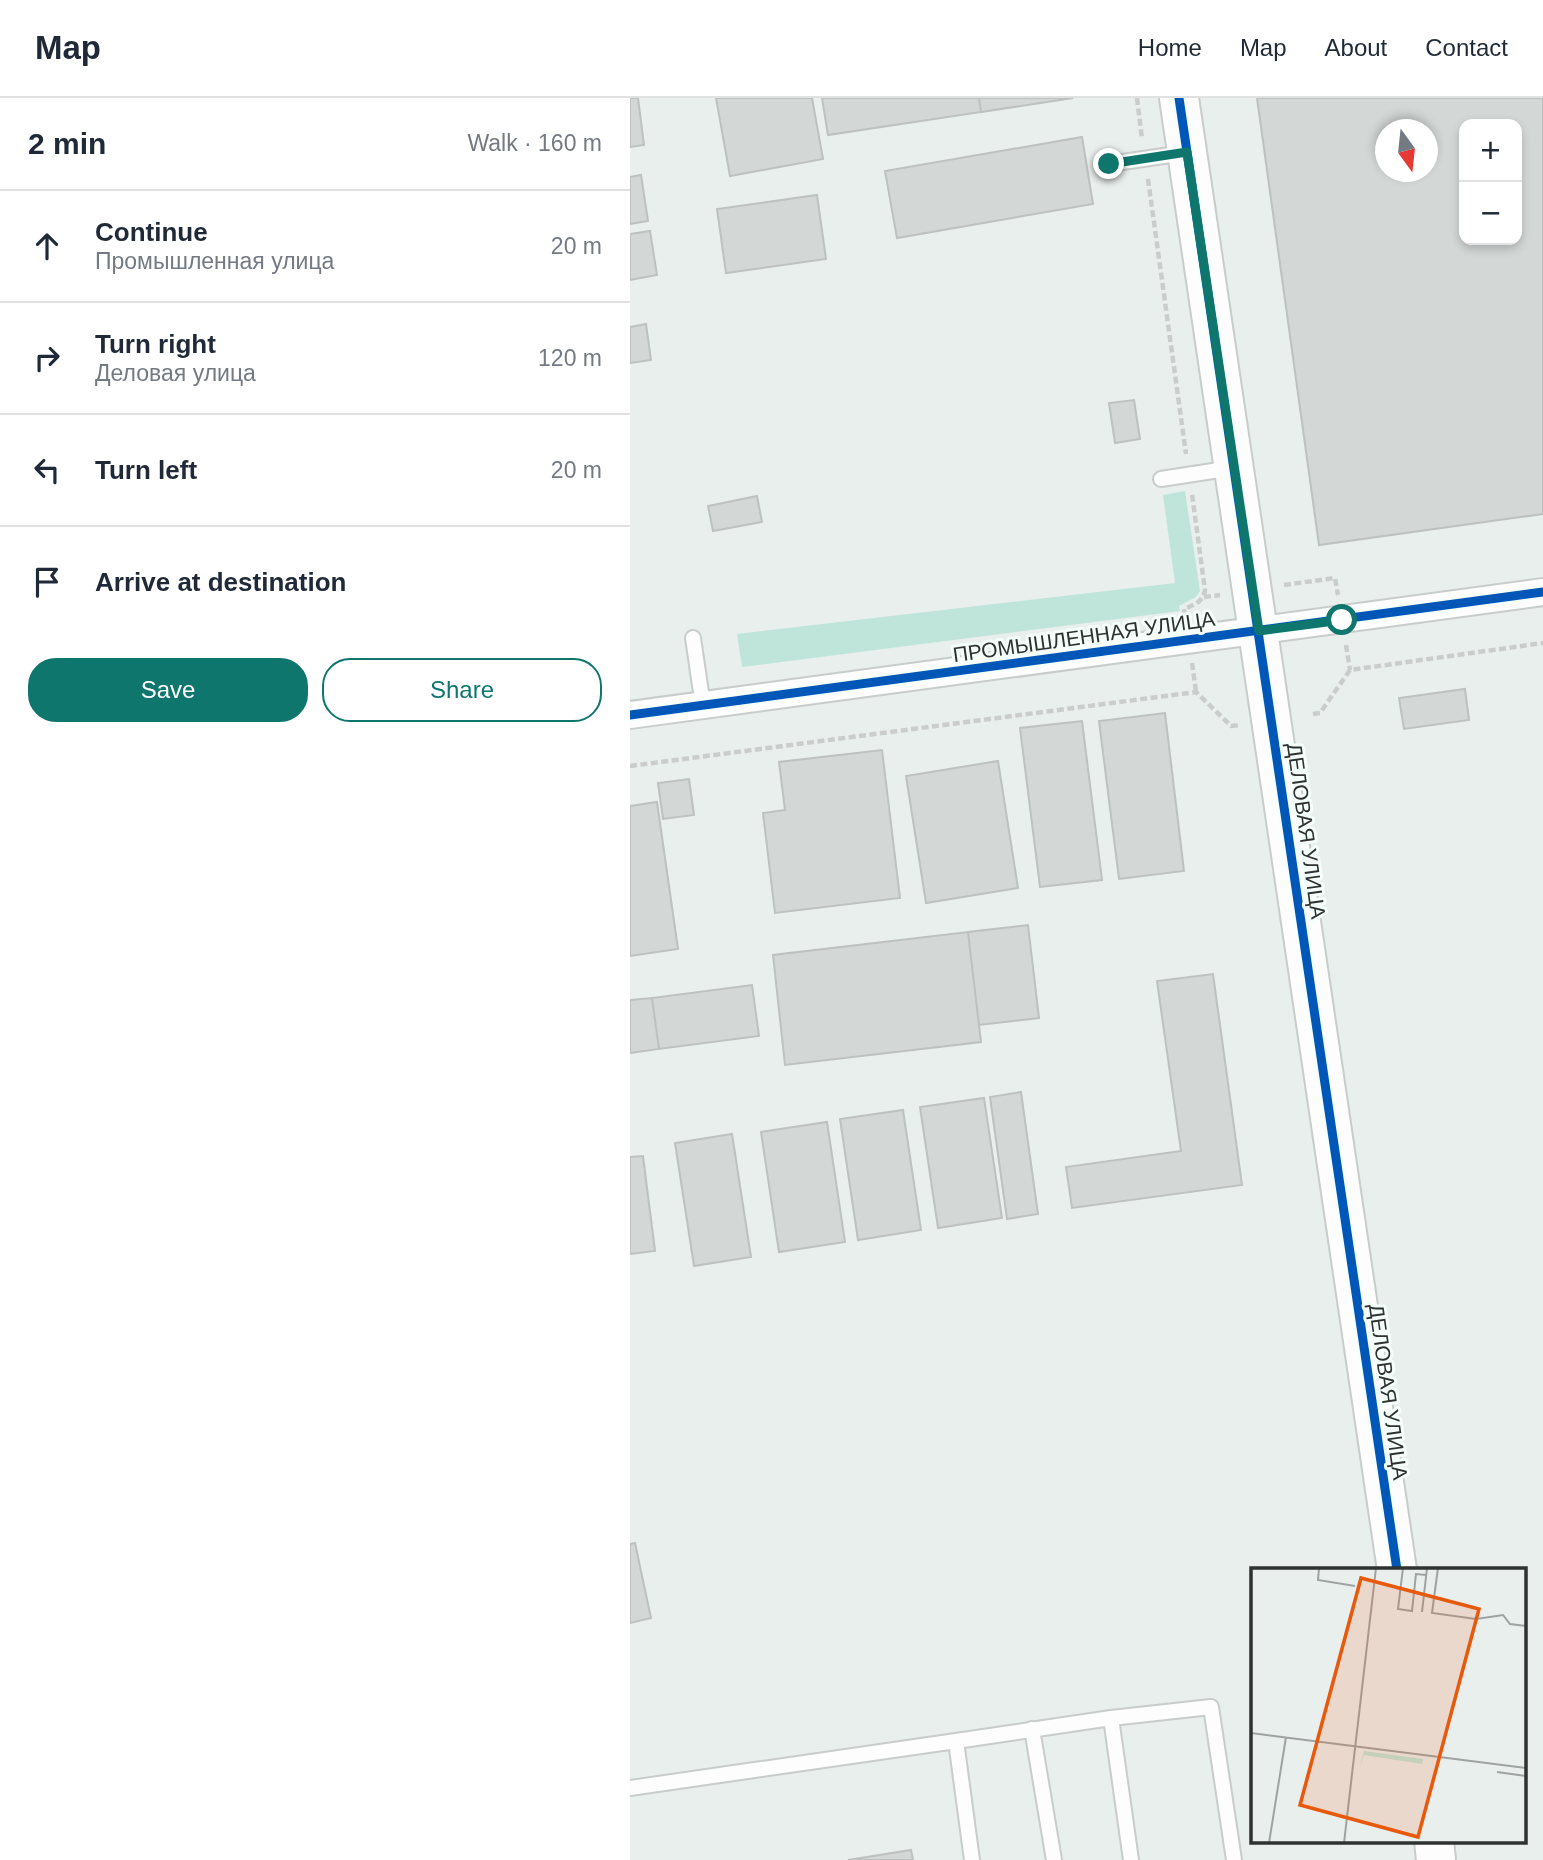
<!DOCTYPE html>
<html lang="en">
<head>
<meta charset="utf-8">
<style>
	:root { --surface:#fff; --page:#f6f6f7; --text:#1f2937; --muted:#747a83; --line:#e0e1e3; --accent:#0f766e }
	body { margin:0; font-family:Arial,sans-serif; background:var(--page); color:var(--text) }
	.controls { position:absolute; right:21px; top:21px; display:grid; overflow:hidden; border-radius:14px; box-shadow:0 4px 10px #0003 }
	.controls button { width:63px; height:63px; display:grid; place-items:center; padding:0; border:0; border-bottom:2px solid var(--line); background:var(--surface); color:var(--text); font:35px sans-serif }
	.compass { position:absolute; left:745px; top:21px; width:63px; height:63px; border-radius:50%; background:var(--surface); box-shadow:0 4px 10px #0003; rotate:165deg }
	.stop { position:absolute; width:21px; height:21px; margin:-16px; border:5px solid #0f766e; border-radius:50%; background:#fff }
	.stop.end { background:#0f766e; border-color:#fff; box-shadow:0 2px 7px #0008 }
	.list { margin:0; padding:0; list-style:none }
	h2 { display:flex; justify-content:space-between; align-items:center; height:91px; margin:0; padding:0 28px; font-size:30px }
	h2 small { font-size:23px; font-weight:400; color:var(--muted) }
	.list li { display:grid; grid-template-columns:46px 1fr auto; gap:21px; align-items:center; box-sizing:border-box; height:112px; padding:0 28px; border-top:2px solid var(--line) }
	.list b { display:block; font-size:26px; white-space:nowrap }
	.list p { margin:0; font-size:23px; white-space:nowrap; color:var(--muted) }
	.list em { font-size:23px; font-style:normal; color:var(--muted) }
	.actions { display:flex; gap:14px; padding:21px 28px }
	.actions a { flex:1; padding:16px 0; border:2px solid var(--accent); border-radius:28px; text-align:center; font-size:24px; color:var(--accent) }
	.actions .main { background:var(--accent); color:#fff }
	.icon { flex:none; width:38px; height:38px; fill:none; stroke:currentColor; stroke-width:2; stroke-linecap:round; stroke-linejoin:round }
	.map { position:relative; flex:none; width:913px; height:1762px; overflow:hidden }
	header { display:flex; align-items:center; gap:42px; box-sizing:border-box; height:98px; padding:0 35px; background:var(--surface); border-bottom:2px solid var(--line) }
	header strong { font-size:33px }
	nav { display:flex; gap:38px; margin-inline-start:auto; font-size:24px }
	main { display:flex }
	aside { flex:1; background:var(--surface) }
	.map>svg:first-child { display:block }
	.green { fill:#bfe5da }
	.building { fill:#d3d7d6; stroke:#bdc2c0; stroke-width:2; fill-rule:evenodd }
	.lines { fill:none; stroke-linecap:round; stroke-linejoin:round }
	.lane-casing { stroke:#c8cccb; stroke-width:18 }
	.street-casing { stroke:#c8cccb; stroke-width:30 }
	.secondary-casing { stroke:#c8cccb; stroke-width:42 }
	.path { stroke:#cbcdcd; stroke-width:4.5; stroke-dasharray:7 3.5; stroke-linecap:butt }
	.lane { stroke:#fcfdfc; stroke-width:14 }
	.street { stroke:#fcfdfc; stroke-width:26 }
	.secondary { stroke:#fcfdfc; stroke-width:38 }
	.cycleway-casing { stroke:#f4fffb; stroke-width:13 }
	.cycleway { stroke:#0057b8; stroke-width:9 }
	.route { stroke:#0f766e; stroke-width:9 }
	.labels { text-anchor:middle; stroke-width:6; stroke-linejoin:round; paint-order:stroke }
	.street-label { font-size:21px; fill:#2e3231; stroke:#f4fffb }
	.inset-road { fill:none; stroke:#9ea3a2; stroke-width:2 }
	.view { fill:#e8590c; fill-opacity:0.15; stroke:#e8590c; stroke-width:3.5 }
	.inset-edge { fill:none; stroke:#2e3231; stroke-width:3.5 }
</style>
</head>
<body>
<header>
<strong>Map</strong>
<nav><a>Home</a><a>Map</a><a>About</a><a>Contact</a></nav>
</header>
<main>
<aside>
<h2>2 min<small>Walk · 160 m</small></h2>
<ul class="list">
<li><svg class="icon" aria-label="ahead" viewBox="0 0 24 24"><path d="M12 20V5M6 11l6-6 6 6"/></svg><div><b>Continue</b><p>Промышленная улица</p></div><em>20 m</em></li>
<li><svg class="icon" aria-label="right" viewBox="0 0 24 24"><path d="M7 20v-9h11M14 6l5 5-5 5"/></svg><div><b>Turn right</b><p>Деловая улица</p></div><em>120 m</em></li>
<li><svg class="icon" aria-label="left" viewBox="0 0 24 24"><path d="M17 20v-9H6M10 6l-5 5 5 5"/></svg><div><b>Turn left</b></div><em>20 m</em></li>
<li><svg class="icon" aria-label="arrive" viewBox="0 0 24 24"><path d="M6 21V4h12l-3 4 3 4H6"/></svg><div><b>Arrive at destination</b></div></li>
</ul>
<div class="actions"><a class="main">Save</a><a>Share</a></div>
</aside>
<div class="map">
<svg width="913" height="1762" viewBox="0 0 913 1762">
	<rect width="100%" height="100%" fill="#e9efed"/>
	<path class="green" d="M555 393 570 493 566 499 549 508 550 513 112 569 107 536 545 485 533 397Z"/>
	<path class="building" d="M0 0H8L14 47 0 49Z
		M86 0H182L193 61 100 78Z
		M192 0H349L351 14 198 37Z
		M349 0H443L351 14Z
		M627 0H913V416L689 447ZM834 26H887V142H834ZM755 32H797V74H755Z
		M452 39 463 106 267 140 255 73Z
		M11 77 18 123 0 126V79Z
		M187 97 196 161 96 175 87 111Z
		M20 133 27 177 0 182V136Z
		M16 226 21 262 0 265V229Z
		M504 302 510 341 485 345 479 305Z
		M127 398 132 424 83 433 78 408Z
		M835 591 839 622 774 631 769 600Z
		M535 615 554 773 489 781 469 623Z
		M452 623 472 782 410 789 390 630Z
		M252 652 270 800 145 815 133 715 155 712 149 664Z
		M368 663 388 790 296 805 276 678Z
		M59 681 64 717 33 721 28 685Z
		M27 704 48 851 0 858V708Z
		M398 827 409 920 349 927 338 834Z
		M338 834 351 944 155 967 143 857Z
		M583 876 612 1087 442 1110 436 1069 551 1053 527 883Z
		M122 887 129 938 29 951 22 900Z
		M22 900 29 951 0 955V902Z
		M391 994 408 1116 377 1121 360 999Z
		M354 1000 372 1120 308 1130 290 1009Z
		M273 1012 291 1132 228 1142 210 1021Z
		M197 1024 215 1144 149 1154 131 1034Z
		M102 1036 121 1159 64 1168 45 1045Z
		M13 1058 25 1153 0 1156V1059Z
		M5 1445 21 1520 0 1525V1446Z
		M281 1752 283 1762H218Z"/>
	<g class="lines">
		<g class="lane-casing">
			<path id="lane" d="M479 66 554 55
				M531 381 602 370
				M63 540 73 608
				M402 1631 424 1762
				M326 1643 481 1620
				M0 1690 326 1643 342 1762
				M501 1762 481 1620 581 1609 604 1762"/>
		</g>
		<g class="street-casing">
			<path id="street" d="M0 617 913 494"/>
		</g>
		<g class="secondary-casing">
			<path id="secondary" d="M549 0 767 1472
				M804 1743 806 1762"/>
		</g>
		<path class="path" d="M507 0 512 41
			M518 81 556 356
			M654 487 705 480 708 497
			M574 499 590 497
			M555 518 554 511C564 507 573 504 575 492L562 396
			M716 547 720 572
			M562 565 566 594
			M683 616 690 615 720 572 913 545
			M0 668 566 594 601 628 610 627"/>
		<use href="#lane" class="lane"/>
		<use href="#street" class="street"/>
		<use href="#secondary" class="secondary"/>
		<g class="cycleway-casing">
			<path id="cycleway" d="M549 0 767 1472
				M0 617 913 494"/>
		</g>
		<use href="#cycleway" class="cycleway"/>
	</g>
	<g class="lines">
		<path class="route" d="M479 66 557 54 629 533 712 522"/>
	</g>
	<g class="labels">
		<g class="street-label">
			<text transform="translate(454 539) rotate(-8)" y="7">ПРОМЫШЛЕННАЯ УЛИЦА</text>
			<text transform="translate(676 733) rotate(82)" y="7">ДЕЛОВАЯ УЛИЦА</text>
			<text transform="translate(758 1294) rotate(82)" y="7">ДЕЛОВАЯ УЛИЦА</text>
		</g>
	</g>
	<g transform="translate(621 1470)">
		<rect width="275" height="275" fill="#e9efed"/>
		<path d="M113 183 172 191 171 196 113 187 109 199Z" fill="#bfe5da"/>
		<path class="inset-road" d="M68 0 67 12 104 18M152 0 147 41 161 43 165 6 175 7M187 0 181 45 225 51 252 47 259 56 275 58M171 44 176 0M0 165 275 200M246 204 275 208M18 275 35 169M93 275 125 0"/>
		<path class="view" d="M110 10 228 41 167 269 49 237Z"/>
		<rect width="275" height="275" class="inset-edge"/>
	</g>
</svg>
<div class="controls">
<button>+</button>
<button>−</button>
</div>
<svg class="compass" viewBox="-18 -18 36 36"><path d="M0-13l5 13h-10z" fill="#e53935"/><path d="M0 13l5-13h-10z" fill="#747a83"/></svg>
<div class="stop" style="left:712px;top:522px"></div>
<div class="stop end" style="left:479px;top:66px"></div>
</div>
</main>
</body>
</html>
